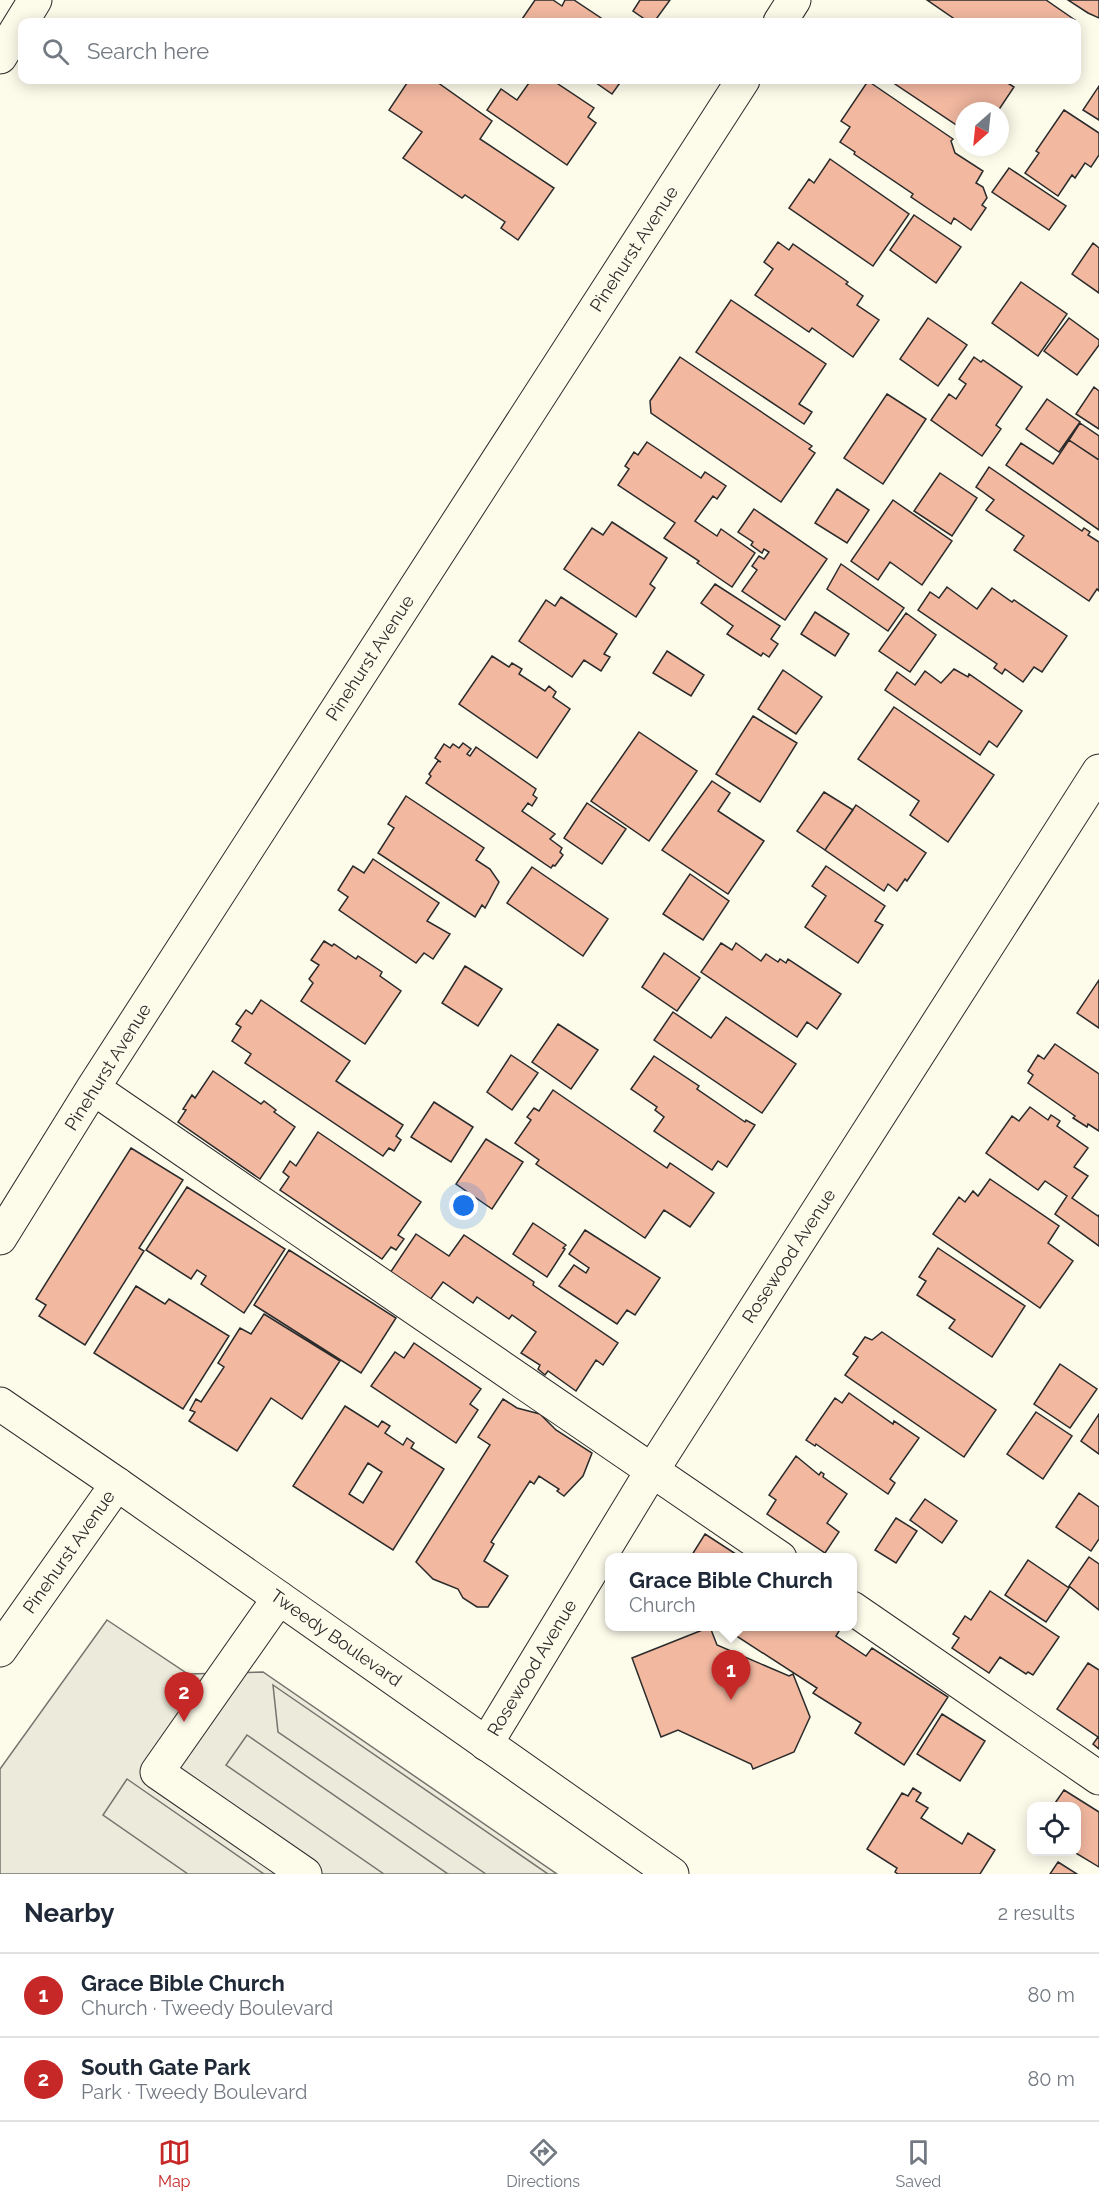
<!DOCTYPE html>
<html lang="en">
<head>
<meta charset="utf-8">
<style>
	:root { --surface:#fff; --page:#f2f2f3; --text:#1f2937; --muted:#747a83; --line:#e0e1e3; --accent:#c62828 }
	body { margin:0; font-family:Raleway,sans-serif; background:var(--page); color:var(--text) }
	.controls { position:absolute; right:18px; bottom:18px; display:grid; overflow:hidden; border-radius:12px; box-shadow:0 3px 15px #0003 }
	.controls button { width:54px; height:54px; display:grid; place-items:center; padding:0; border:0; border-bottom:2px solid var(--line); background:var(--surface); color:var(--text); font:30px sans-serif }
	.compass { position:absolute; left:955px; top:102px; width:54px; height:54px; border-radius:50%; background:var(--surface); box-shadow:0 3px 15px #0003; rotate:207deg }
	.you { position:absolute; left:464px; top:1206px; width:21px; height:21px; margin:-15px; border:4px solid #fff; border-radius:50%; background:#1a73e8; box-shadow:0 0 0 9px #1a73e833 }
	.badge { display:grid; place-items:center; width:39px; height:39px; border-radius:50%; background:var(--accent); color:#fff; font-size:20px; font-weight:700 }
	.pin { position:absolute; translate:-50% -50px; filter:drop-shadow(0 2px 3px #0008) }
	.pin::after { content:''; position:absolute; top:32px; width:21px; height:18px; background:inherit; clip-path:polygon(0 0,100% 0,50% 100%) }
	.popup { position:absolute; left:605px; top:1553px; width:252px; height:78px; box-sizing:border-box; display:grid; place-content:center; border-radius:12px; background:var(--surface); filter:drop-shadow(0 2px 4px #0005); font-size:20px; white-space:nowrap; color:var(--muted) }
	.popup b { font-size:22px; color:var(--text) }
	.popup::after { content:''; position:absolute; left:50%; top:100%; margin-left:-12px; border:12px solid transparent; border-top-color:var(--surface) }
	.list { margin:0; padding:0; list-style:none }
	h2 { display:flex; justify-content:space-between; align-items:center; height:78px; margin:0; padding:0 24px; font-size:26px }
	h2 small { font-size:20px; font-weight:400; color:var(--muted) }
	.list li { display:grid; grid-template-columns:39px 1fr auto; gap:18px; align-items:center; box-sizing:border-box; height:84px; padding:0 24px; border-top:2px solid var(--line) }
	.list b { display:block; font-size:22px; white-space:nowrap }
	.list p { margin:0; font-size:20px; white-space:nowrap; color:var(--muted) }
	.list em { font-size:20px; font-style:normal; color:var(--muted) }
	.icon { flex:none; width:33px; height:33px; fill:none; stroke:currentColor; stroke-width:2; stroke-linecap:round; stroke-linejoin:round }
	.map { position:relative; flex:none; width:1099px; height:1874px; overflow:hidden }
	.search { position:absolute; background:var(--surface); box-shadow:0 3px 15px #0003; left:18px; right:18px; top:18px; height:66px; display:flex; align-items:center; gap:15px; box-sizing:border-box; padding:0 21px; border-radius:12px; color:var(--muted); font-size:22px }
	.sheet { height:246px; background:var(--surface) }
	nav { display:flex; justify-content:space-around; align-items:center; box-sizing:border-box; height:84px; border-top:2px solid var(--line); background:var(--surface); font-size:16px; color:var(--muted) }
	nav a { display:grid; justify-items:center; gap:3px }
	nav .on { color:var(--accent) }
	.map>svg:first-child { display:block }
	.green { fill:#ecebdb; stroke:#74746e; stroke-width:1.5 }
	.parking { fill:#eceadb; stroke:#74746e; stroke-width:1.5 }
	.building { fill:#f2b8a0; stroke:#2b2b2b; stroke-width:1.5; fill-rule:evenodd }
	.lines { fill:none; stroke-linecap:round; stroke-linejoin:round }
	.minor-casing { stroke:#2b2b2b; stroke-width:35 }
	.major-casing { stroke:#2b2b2b; stroke-width:35 }
	.minor { stroke:#fdfbea; stroke-width:33 }
	.major { stroke:#fdfbea; stroke-width:33 }
	.labels { text-anchor:middle; stroke-width:4.5; stroke-linejoin:round; paint-order:stroke }
	.street-label { font-size:18px; fill:#2b2b2b; stroke:#fdfbea }
</style>
</head>
<body>
<div class="map">
<svg width="1099" height="1874" viewBox="0 0 1099 1874">
	<rect width="100%" height="100%" fill="#fdfbea"/>
	<path class="green" d="M107 1620 188 1674 263 1672 557 1874H0V1769Z"/>
	<path class="parking" d="M273 1685 548 1874H486L278 1732Z
		M247 1735 448 1874H384L226 1765Z
		M127 1779 264 1874H188L103 1815Z"/>
	<path class="building" d="M535 0H553L562 6 565 0H574L607 22H520Z
		M640 0H670L654 22H649L633 11Z
		M927 0H1046L1075 20 1073 22H959Z
		M1068 0H1099V18L1088 13Z
		M409 80H434L492 121 480 139 554 188 518 240 501 228 505 222 465 195 462 198 403 158 422 132 389 110Z
		M531 80H552L594 108 588 117 596 123 567 165 487 110 501 89 517 100Z
		M592 80H622L612 94Z
		M889 80H1003L1014 87 998 111H964V130Z
		M868 81 953 139 951 141 955 153 983 171 976 183 983 187 987 198 982 205 986 208 971 230 954 218 951 224 911 197 913 194 854 154 855 152 840 142 850 127 841 121Z
		M1099 86V120L1083 110Z
		M1064 110 1099 133V155L1091 167 1085 163 1075 178 1072 175 1058 196 1025 173 1039 153 1036 151Z
		M830 159 909 214 873 266 789 208 809 179 814 183Z
		M1009 168 1066 206 1049 230 992 192Z
		M914 215 961 247 936 283 890 250Z
		M778 242 789 250 793 244 848 282 846 284 863 296 857 305 879 320 853 357 812 328 809 332 755 295 773 269 764 262Z
		M1093 243 1099 248V293L1072 274Z
		M1021 282 1067 314 1038 356 992 323Z
		M731 300 826 364 799 404 812 412 804 424 696 352Z
		M928 318 967 345 938 386 900 359Z
		M1069 318 1099 340V345L1077 375 1044 351Z
		M680 357 812 446 809 449 815 453 781 502 651 413 650 401Z
		M974 357 981 362 983 360 1022 387 996 425 1001 429 982 456 931 420 949 394 956 399 966 384 959 379Z
		M1094 387 1099 391V429L1076 414Z
		M887 394 926 419 883 484 844 458Z
		M1047 399 1080 422 1059 452 1026 429Z
		M1080 423 1099 436V460L1069 440Z
		M1069 440 1099 460V530L1006 465 1021 443 1053 464Z
		M647 442 701 478 705 472 726 486 717 499 713 496 695 521 717 536 721 529 755 553 732 587 697 563 699 561 664 538 675 523 618 485 629 469 625 466 634 452 638 455Z
		M989 467 1082 531 1084 528 1090 532 1088 535 1099 542V591L1097 589 1089 601 1014 550 1024 536 986 510 994 500 976 487Z
		M940 473 977 498 952 536 914 511Z
		M837 489 869 510 847 543 815 523Z
		M893 500 952 541 922 585 890 562 878 580 851 561Z
		M754 509 827 559 785 620 742 591 757 570 752 566 759 556 764 559 769 552 764 549 762 553 751 545 753 542 738 532Z
		M612 522 667 558 650 584 655 588 636 617 564 569 592 528 603 535Z
		M841 564 904 608 888 631 827 589Z
		M715 584 780 626 771 639 778 644 769 657 763 653 761 656 727 634 733 626 701 603Z
		M947 587 977 609 992 588 1012 602 1014 600 1067 636 1042 672 1034 667 1023 682 1005 669 1002 674 994 668 997 664 918 610 930 592 939 598Z
		M561 597 617 634 604 654 610 657 601 671 584 660 572 677 519 641 546 600 555 606Z
		M815 612 849 634 835 656 801 634Z
		M906 613 936 635 910 672 879 651Z
		M667 651 704 675 691 696 653 673Z
		M492 656 509 667 512 663 522 669 519 674 545 691 549 686 556 692 553 697 570 709 537 758 459 704Z
		M954 669 968 677 969 674 1022 711 997 747 989 741 980 755 885 690 897 672 915 685 925 671 941 683Z
		M783 670 822 697 796 734 758 709Z
		M894 707 994 775 948 842 910 815 919 801 858 759Z
		M753 716 797 743 760 802 716 774Z
		M639 732 697 771 649 841 591 801Z
		M463 743 471 749 467 754 470 756 476 747 536 789 533 795 537 798 532 806 528 803 522 811 555 834 550 839 562 848 560 852 563 855 555 866 553 865 551 868 426 783 431 776 429 774 438 761 441 762 435 758 444 744 450 748 453 744 459 748Z
		M712 781 730 793 718 811 764 841 728 894 662 850Z
		M824 792 853 810 825 850 797 831Z
		M406 796 484 848 476 860 490 869 499 882 485 908 482 905 475 917 378 853 394 828 388 824Z
		M587 803 626 829 602 864 564 838Z
		M856 805 926 853 907 881 905 879 897 891 888 884 884 891 825 850Z
		M373 859 439 903 427 921 450 934 433 959 424 953 416 963 339 910 348 897 338 890 353 866 364 873Z
		M826 866 885 906 875 921 883 925 858 963 805 927 826 896 812 886Z
		M532 867 608 919 583 956 507 903Z
		M690 874 729 901 703 940 663 914Z
		M324 941 332 946 334 944 356 959 358 956 382 972 380 976 401 991 365 1044 301 1001 313 983 309 979 319 965 311 960Z
		M721 943 732 950 736 943 761 961 766 954 778 962 780 959 786 963 788 959 841 994 817 1029 807 1022 797 1037 701 972Z
		M664 953 700 978 677 1011 642 987Z
		M465 966 502 989 478 1026 442 1003Z
		M1099 980V1028L1077 1013Z
		M261 1000 350 1061 336 1081 403 1125 396 1136 401 1140 394 1151 389 1148 383 1156 245 1063 251 1054 232 1041 241 1027 236 1024 246 1010 252 1014Z
		M673 1012 711 1038 726 1017 796 1064 762 1113 654 1040Z
		M558 1024 598 1050 571 1089 532 1062Z
		M1055 1044 1099 1074V1131L1088 1124 1087 1127 1073 1118 1075 1116 1028 1083 1033 1075 1028 1071 1038 1055 1044 1059Z
		M511 1055 538 1073 512 1110 487 1092Z
		M654 1056 699 1086 697 1089 745 1122 746 1120 755 1125 727 1167 718 1161 712 1170 654 1131 664 1117 655 1110 657 1107 631 1089Z
		M213 1071 261 1104 264 1101 276 1110 274 1112 295 1127 260 1179 178 1122 186 1110 183 1109 192 1095 195 1098Z
		M553 1090 667 1168 670 1163 714 1193 690 1227 664 1210 645 1238 536 1164 539 1160 515 1143 531 1120 527 1117 534 1108 539 1111Z
		M434 1102 473 1127 451 1162 411 1137Z
		M1030 1107 1048 1120 1051 1115 1060 1121 1057 1126 1088 1148 1074 1167 1088 1176 1072 1198 1098 1216 1099 1215V1246L1055 1214 1067 1196 1045 1181 1038 1190 986 1153 1012 1116 1019 1121Z
		M318 1132 421 1202 398 1235 404 1239 396 1250 391 1247 382 1259 280 1190 289 1177 283 1172 290 1161 296 1166Z
		M486 1139 523 1162 492 1209 456 1184Z
		M131 1148 183 1180 139 1248 144 1251 85 1345 39 1316 46 1305 36 1299Z
		M990 1179 1059 1226 1048 1243 1073 1261 1040 1308 933 1234 959 1197 965 1202 973 1191 978 1196Z
		M187 1187 285 1249 244 1313 201 1284 206 1276 197 1270 191 1279 146 1250Z
		M533 1223 566 1245 563 1248 565 1249 547 1277 513 1254Z
		M585 1230 660 1278 635 1315 627 1310 617 1324 559 1286 574 1265 586 1273 589 1268 569 1254Z
		M416 1234 449 1256 464 1235 534 1282 533 1285 618 1343 603 1365 596 1360 576 1391 548 1371 545 1375 538 1369 540 1365 521 1353 536 1332 512 1315 509 1319 477 1297 473 1303 443 1282 430 1300 390 1273Z
		M938 1248 1025 1306 992 1357 949 1328 955 1320 917 1295 926 1281 919 1277Z
		M289 1250 396 1318 361 1373 254 1305Z
		M136 1286 165 1304 169 1299 229 1336 183 1409 94 1353Z
		M264 1314 340 1361 302 1419 271 1398 237 1451 189 1421 195 1412 190 1410 196 1399 201 1402 224 1367 218 1363 240 1328 251 1334Z
		M882 1332 996 1410 964 1457 845 1375 858 1357 853 1354 865 1337 872 1340Z
		M414 1343 481 1389 470 1404 478 1410 456 1443 371 1386 395 1352 404 1358Z
		M1060 1364 1097 1389 1070 1428 1034 1404Z
		M849 1393 893 1424 894 1421 919 1438 890 1479 895 1483 888 1494 816 1444 815 1446 806 1440 835 1398 842 1403Z
		M503 1399 517 1408 540 1414 556 1430 592 1453 583 1476 564 1496 557 1491 559 1489 539 1476 534 1484 530 1481 491 1542 494 1544 484 1561 508 1576 488 1607H477L463 1598 458 1589 433 1579 416 1562 490 1445 478 1437Z
		M345 1406 378 1427 382 1421 390 1426 385 1433 403 1445 407 1438 414 1443 411 1448 444 1469 393 1550 293 1486ZM368 1463 382 1472 363 1503 349 1494Z
		M1036 1412 1072 1436 1043 1479 1007 1454Z
		M1099 1414V1454L1081 1441Z
		M796 1456 819 1475 821 1472 824 1474 823 1477 847 1494 827 1523 839 1532 825 1553 767 1514 776 1500 769 1495Z
		M1079 1493 1099 1507V1539L1091 1551 1056 1527Z
		M925 1499 957 1521 942 1543 910 1520Z
		M896 1518 917 1531 896 1563 875 1550Z
		M705 1534 742 1558H690Z
		M1089 1557 1099 1564V1610L1069 1586Z
		M1028 1560 1069 1588 1046 1622 1005 1595Z
		M990 1591 1059 1637 1033 1675 1028 1672 1026 1674 1000 1657 989 1673 952 1648 959 1638 953 1634 965 1616 971 1620Z
		M721 1626H842L836 1636 866 1656 872 1648 948 1697 904 1765 855 1733 861 1723 813 1693 817 1688Z
		M710 1627 717 1645 789 1676 793 1674 810 1717 794 1752 753 1769 751 1764 678 1730 661 1737 632 1658Z
		M1088 1663 1099 1670V1749L1093 1744 1098 1737 1057 1709Z
		M942 1714 985 1741 960 1781 917 1754Z
		M913 1788 921 1793 916 1801 928 1808 921 1818 962 1844 968 1833 995 1850 980 1874H898L895 1872 897 1868 867 1849 902 1793 908 1796Z
		M1064 1790 1099 1812V1867L1074 1852H1076V1806H1053Z
		M1058 1862 1077 1874H1050Z"/>
	<g class="lines">
		<g class="minor-casing">
			<path id="minor" d="M780 22 794 0
				M93 1088 780 1558
				M0 1238 93 1088 743 80
				M279 1598 157 1772 305 1874
				M852 1608 1099 1778
				M0 1650 117 1484
				M486 1744 653 1469 1099 771"/>
		</g>
		<g class="major-casing">
			<path id="major" d="M0 57 35 0
				M0 1404 117 1484 672 1874"/>
		</g>
		<use href="#minor" class="minor"/>
		<use href="#major" class="major"/>
	</g>
	<g class="labels">
		<g class="street-label">
			<text transform="translate(634 249) rotate(-57)" y="6">Pinehurst Avenue</text>
			<text transform="translate(370 658) rotate(-57)" y="6">Pinehurst Avenue</text>
			<text transform="translate(108 1067) rotate(-58)" y="6">Pinehurst Avenue</text>
			<text transform="translate(789 1256) rotate(-57)" y="6">Rosewood Avenue</text>
			<text transform="translate(69 1552) rotate(-55)" y="6">Pinehurst Avenue</text>
			<text transform="translate(336 1638) rotate(35)" y="6">Tweedy Boulevard</text>
			<text transform="translate(532 1668) rotate(-59)" y="6">Rosewood Avenue</text>
		</g>
	</g>
</svg>
<div class="controls">
<button><svg class="icon" aria-label="locate" viewBox="0 0 24 24"><circle cx="12" cy="12" r="6"/><path d="M12 2v4M12 18v4M2 12h4M18 12h4"/></svg></button>
</div>
<svg class="compass" viewBox="-18 -18 36 36"><path d="M0-13l5 13h-10z" fill="#e53935"/><path d="M0 13l5-13h-10z" fill="#747a83"/></svg>
<div class="you"></div>
<div class="pin badge" style="left:731px;top:1700px">1</div>
<div class="popup"><b>Grace Bible Church</b>Church</div>
<div class="pin badge" style="left:184px;top:1722px">2</div>
<div class="search"><svg class="icon" aria-label="search" viewBox="0 0 24 24"><circle cx="10" cy="10" r="6"/><path d="M15 15l6 6"/></svg>Search here</div>
</div>
<section class="sheet">
<h2>Nearby<small>2 results</small></h2>
<ul class="list">
<li><span class="badge">1</span><div><b>Grace Bible Church</b><p>Church · Tweedy Boulevard</p></div><em>80 m</em></li>
<li><span class="badge">2</span><div><b>South Gate Park</b><p>Park · Tweedy Boulevard</p></div><em>80 m</em></li>
</ul>
</section>
<nav>
<a class="on"><svg class="icon" aria-label="map" viewBox="0 0 24 24"><path d="M3 6l6-2 6 2 6-2v14l-6 2-6-2-6 2zM9 4v14M15 6v14"/></svg>Map</a>
<a><svg class="icon" aria-label="directions" viewBox="0 0 24 24"><path d="M12 3l9 9-9 9-9-9zM9 14v-3h6M13 9l2 2-2 2"/></svg>Directions</a>
<a><svg class="icon" aria-label="saved" viewBox="0 0 24 24"><path d="M7 4h10v16l-5-4-5 4z"/></svg>Saved</a>
</nav>
</body>
</html>
